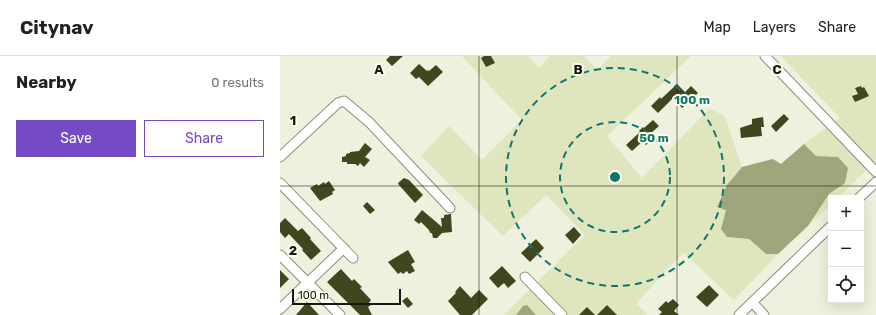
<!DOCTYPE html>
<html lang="en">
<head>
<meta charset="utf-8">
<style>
	:root { --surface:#fff; --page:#f6f6f6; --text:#202124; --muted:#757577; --line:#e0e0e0; --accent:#744bc4 }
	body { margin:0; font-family:Rubik,sans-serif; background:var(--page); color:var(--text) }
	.controls { position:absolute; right:12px; bottom:12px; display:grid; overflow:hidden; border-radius:0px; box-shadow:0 4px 16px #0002 }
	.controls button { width:36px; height:36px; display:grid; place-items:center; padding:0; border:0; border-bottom:1px solid var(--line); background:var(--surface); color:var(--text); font:20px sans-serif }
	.scale { position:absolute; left:12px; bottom:10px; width:109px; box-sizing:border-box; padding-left:4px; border:2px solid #171811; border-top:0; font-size:11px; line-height:14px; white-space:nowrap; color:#171811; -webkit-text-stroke:3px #fbfeea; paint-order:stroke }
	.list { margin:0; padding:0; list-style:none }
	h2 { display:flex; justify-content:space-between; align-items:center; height:52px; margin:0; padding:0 16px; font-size:17px }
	h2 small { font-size:13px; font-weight:400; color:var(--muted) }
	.actions { display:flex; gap:8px; padding:12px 16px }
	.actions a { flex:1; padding:9px 0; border:1px solid var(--accent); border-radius:0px; text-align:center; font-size:14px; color:var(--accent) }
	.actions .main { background:var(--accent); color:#fff }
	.icon { flex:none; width:22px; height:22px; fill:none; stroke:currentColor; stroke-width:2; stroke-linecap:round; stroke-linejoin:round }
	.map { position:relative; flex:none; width:596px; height:259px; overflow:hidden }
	header { display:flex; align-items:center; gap:24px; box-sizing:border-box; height:56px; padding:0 20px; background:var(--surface); border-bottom:1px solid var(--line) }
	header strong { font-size:19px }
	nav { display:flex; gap:22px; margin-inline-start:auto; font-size:14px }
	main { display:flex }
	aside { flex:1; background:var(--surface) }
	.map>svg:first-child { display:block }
	.green { fill:#dfe5bd }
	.water { fill:#9fa67c }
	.building { fill:#41461f }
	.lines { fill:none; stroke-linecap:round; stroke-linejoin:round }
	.minor-casing { stroke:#8b8e7c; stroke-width:11 }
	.minor { stroke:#fff; stroke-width:9 }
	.grid { fill:none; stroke:#171811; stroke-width:1; stroke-opacity:0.55 }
	.ring { fill:none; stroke:#0f766e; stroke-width:2; stroke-dasharray:7 5 }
	.grid-label { font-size:13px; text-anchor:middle; font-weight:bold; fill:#171811; stroke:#fbfeea; stroke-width:4; stroke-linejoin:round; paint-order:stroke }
	.centre { fill:#0f766e; stroke:#fbfeea; stroke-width:2 }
	.ring-label { font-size:12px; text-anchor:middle; font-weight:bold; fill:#0f766e; stroke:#fbfeea; stroke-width:4; stroke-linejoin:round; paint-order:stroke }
</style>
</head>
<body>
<header>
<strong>Citynav</strong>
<nav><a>Map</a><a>Layers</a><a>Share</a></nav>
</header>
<main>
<aside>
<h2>Nearby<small>0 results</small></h2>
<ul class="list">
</ul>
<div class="actions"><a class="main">Save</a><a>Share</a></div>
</aside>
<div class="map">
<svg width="596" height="259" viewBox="0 0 596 259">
	<rect width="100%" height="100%" fill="#edf1dd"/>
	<path class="green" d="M182 0H248L259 12 270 0H304L317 14 331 0H411L327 80 362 122 430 52 445 61 462 111 447 129 437 151 447 153V181L469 183 486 198H498L454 244 404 197 390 210 356 248 368 259H224L305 179 266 139 223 180 141 100 169 70 202 104 242 64Z
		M501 0H596V105L557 142H551V148L528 170 549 138 565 127 558 101 536 100 524 88 560 62Z"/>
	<path class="water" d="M524 88 536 100 558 101 568 112 565 127 549 138 528 170 498 198H486L469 183 447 181 441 173 446 154 437 151 447 129 462 111 493 103 501 108Z
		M247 249 256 259H236L243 250Z"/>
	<path class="building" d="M110 0H123L112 10 106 4Z
		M204 0H211L215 7 206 11 201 2Z
		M139 8 147 15 148 14 149 15 156 9 163 16 148 30 139 21 136 23 130 17Z
		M397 28 405 36 411 30 418 37 402 52 393 42 378 57 371 50 380 41 381 43Z
		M581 30 582 32 584 31 589 40 575 46 572 40 578 38 575 32Z
		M504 58 509 63 496 76 491 70Z
		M483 61 484 71H481L482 80 461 82 460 72 472 68V63Z
		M373 64 379 70 370 78 374 81 366 89 362 86 352 95 346 89 360 76 359 75 363 71 364 72Z
		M85 87 92 93 85 101 90 104 84 111 80 107 78 110 75 108H67V106H62V101L66 100V98L70 97V96L79 95Z
		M124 122 129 124 143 139 135 147 119 129 118 127Z
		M49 125 55 134 52 136 53 138 40 145 30 132 37 128 38 130 44 126 45 128Z
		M87 146 95 154 90 158 83 150Z
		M142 154 162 171 161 162H164V159L171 158 172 176 162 177 157 182H153L152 177H150L149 174 141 166 139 168 134 164Z
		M5 162 18 175 22 172 31 182 30 183 41 195 31 204 22 194 23 193 9 178 5 182 0 176V167Z
		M294 171 301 179 293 188 285 179Z
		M256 183 264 192 250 206 241 197Z
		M128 194 135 206 131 208 135 215 129 218 127 215 123 218 121 216 118 218 108 206Z
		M222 210 236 225 228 232 224 227 218 232 209 222Z
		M61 213 72 225 74 223 82 231 80 232 91 244 89 247 91 249 88 251 92 259H80L47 226Z
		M0 214 9 223 0 232Z
		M429 229 439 239 427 251 416 241Z
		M180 230 191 242 199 234 208 243 192 259H180L168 245 176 237 175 236Z
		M127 241 133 248 128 252 122 245Z
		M393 243 399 249 394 255 399 259H379L382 256 378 253 386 245 388 247Z
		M27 246 39 259H16Z
		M327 249 337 259H317Z
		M307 251 315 259H299Z"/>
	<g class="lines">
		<g class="minor-casing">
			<path id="minor" d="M485 0 596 116
				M0 101 58 47 64 45 89 66 170 152
				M0 127 73 202
				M579 142 596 126
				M0 199 60 259
				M245 221 282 259
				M472 246 484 259
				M0 253 64 192
				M459 259 551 170"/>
		</g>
		<use href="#minor" class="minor"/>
	</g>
	<path class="grid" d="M199 0V259M397 0V259M0 130H596"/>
	<g class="ring">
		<circle cx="335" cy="121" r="55"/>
		<circle cx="335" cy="121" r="109"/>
	</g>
	<g class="grid-label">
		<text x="99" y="18">A</text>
		<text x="298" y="18">B</text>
		<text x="497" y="18">C</text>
		<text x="13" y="69">1</text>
		<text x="13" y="199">2</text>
	</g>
	<circle cx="335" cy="121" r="6" class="centre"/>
	<g class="ring-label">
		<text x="412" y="48">100 m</text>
		<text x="374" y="86">50 m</text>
	</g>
</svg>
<div class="controls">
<button>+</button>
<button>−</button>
<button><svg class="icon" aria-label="locate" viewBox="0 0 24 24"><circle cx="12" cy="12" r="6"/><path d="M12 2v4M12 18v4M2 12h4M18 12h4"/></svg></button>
</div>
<div class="scale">100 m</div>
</div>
</main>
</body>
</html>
